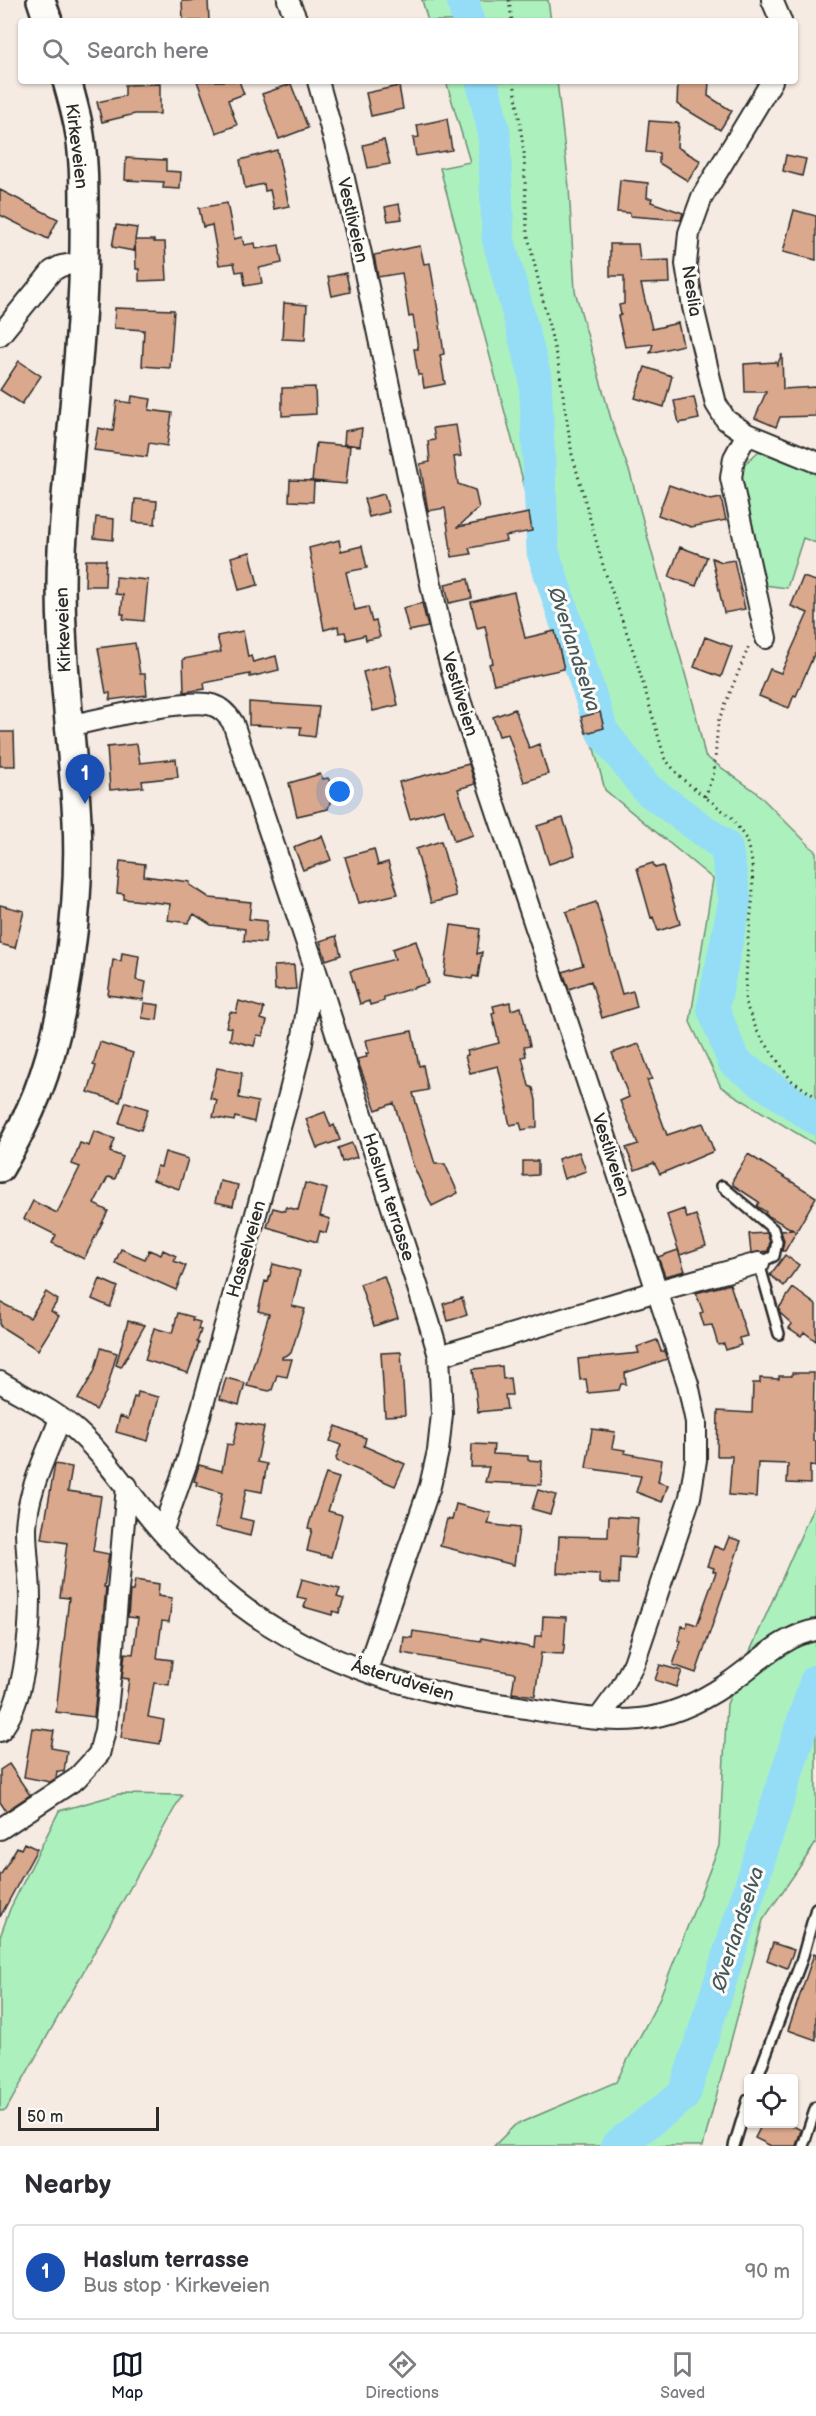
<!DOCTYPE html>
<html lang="en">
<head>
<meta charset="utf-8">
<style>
	:root { --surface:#fff; --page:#f7f7f7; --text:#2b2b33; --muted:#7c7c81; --line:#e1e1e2; --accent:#111827 }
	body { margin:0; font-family:"Balsamiq Sans",sans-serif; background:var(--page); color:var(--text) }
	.controls { position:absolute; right:18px; bottom:18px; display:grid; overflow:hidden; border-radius:6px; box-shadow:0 2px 4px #0004 }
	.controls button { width:54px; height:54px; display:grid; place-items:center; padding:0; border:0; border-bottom:2px solid var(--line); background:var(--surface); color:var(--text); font:30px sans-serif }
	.scale { position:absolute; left:18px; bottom:15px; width:141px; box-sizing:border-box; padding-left:6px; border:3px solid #2b2b2b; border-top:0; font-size:16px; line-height:21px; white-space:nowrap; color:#2b2b2b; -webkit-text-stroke:4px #fdfcf7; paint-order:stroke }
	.you { position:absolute; left:340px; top:792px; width:21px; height:21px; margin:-15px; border:4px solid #fff; border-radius:50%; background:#1a73e8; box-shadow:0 0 0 9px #1a73e833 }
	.badge { display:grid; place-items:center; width:39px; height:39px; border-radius:50%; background:var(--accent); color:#fff; font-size:20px; font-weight:700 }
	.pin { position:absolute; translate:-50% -50px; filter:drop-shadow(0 2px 3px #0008) }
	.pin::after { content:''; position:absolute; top:32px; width:21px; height:18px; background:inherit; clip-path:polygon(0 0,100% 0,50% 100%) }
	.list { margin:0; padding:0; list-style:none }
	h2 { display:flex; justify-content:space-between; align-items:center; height:78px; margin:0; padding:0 24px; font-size:26px }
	h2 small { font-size:20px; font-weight:400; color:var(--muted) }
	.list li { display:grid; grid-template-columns:39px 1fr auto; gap:18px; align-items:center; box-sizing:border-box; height:96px; margin:0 12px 12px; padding:0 12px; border:2px solid var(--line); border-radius:6px }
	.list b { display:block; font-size:22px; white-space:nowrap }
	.list p { margin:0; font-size:20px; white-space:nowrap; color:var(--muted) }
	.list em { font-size:20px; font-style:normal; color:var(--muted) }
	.icon { flex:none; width:33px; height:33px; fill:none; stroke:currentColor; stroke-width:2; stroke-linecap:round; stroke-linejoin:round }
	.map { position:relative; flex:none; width:816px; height:2146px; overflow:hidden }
	.search { position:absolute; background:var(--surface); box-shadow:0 2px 4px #0004; left:18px; right:18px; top:18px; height:66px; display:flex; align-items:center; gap:15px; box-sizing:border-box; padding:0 21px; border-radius:6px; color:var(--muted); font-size:22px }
	.sheet { height:186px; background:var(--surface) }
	nav { display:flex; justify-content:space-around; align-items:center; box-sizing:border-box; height:84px; border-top:2px solid var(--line); background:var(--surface); font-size:16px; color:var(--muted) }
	nav a { display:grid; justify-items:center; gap:3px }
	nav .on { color:var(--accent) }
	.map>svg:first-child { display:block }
	.green { fill:#acf1bd; stroke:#6c8e74; stroke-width:1.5 }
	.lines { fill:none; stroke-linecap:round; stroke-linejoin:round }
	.river { stroke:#95ddf7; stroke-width:33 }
	.building { fill:#daa88d; stroke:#2b2b2b; stroke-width:1.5 }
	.lane-casing { stroke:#2b2b2b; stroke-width:14 }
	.street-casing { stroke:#2b2b2b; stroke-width:24 }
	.secondary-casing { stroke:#2b2b2b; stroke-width:32 }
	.path { stroke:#2b2b2b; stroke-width:3; stroke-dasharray:1.5 4.5; stroke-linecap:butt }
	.lane { stroke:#fdfcf7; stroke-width:9 }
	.street { stroke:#fdfcf7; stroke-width:20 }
	.secondary { stroke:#fdfcf7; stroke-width:27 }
	.labels { text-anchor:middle; stroke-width:6; stroke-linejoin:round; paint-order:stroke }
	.street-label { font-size:18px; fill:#2b2b2b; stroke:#fdfcf7 }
	.water-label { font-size:20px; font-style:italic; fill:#46585e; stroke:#fdfcf7 }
</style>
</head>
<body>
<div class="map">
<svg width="816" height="2146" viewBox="0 0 816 2146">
	<rect width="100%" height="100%" fill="#f6ebe2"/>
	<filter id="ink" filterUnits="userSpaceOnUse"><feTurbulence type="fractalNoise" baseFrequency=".0167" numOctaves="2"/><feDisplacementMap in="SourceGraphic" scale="12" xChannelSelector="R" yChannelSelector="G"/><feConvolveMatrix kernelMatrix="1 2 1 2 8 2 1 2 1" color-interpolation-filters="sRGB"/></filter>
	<g filter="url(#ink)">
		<path class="green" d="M422 0H548L551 21H428Z
			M446 81H557L569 187 575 291 613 426 630 473 695 710 705 756 756 792 816 852V1145L721 1087 690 1022 713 879 605 790 440 168 470 162Z
			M759 451 816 474V543L803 538 787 588 764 585 739 469Z
			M816 1501V1843L763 1920 703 2146H494L515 2125 616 2082 658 2002 719 1846 727 1704Z
			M119 1794 182 1795 6 2110 0 2111V1937L10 1909 59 1811Z"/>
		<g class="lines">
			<path class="river" d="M463 0 468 21
				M482 81 494 132 498 238 535 376 543 552 602 731 647 789 726 847 735 900 713 1008 734 1062 816 1119
				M617 2146 684 2095 816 1681"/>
		</g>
		<path class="building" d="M208 0 209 21H183L182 1Z
			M197 81H239L244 94 228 100 237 125 216 133Z
			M678 81H709L708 96 732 111 720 130 677 104Z
			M160 84V114H135L102 122 97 102 125 96V85Z
			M291 84 308 128 279 139 262 94Z
			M399 86 403 109 371 116 366 93Z
			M447 119 452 150 416 156 413 138 419 137 417 125Z
			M649 121 679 123 677 147 701 161 688 181 659 163V153L646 152Z
			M384 140 390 164 368 168 363 145Z
			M277 150 289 206 274 209 270 190 265 191 264 184 245 188 240 160Z
			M786 155 806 159 802 176 783 171Z
			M126 158 166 160V171L181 172 180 189 163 188 164 182 125 180Z
			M620 180 648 183 647 198H652L651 202 683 213 681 220 630 216V213L617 212Z
			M0 190 58 219 48 239 0 215Z
			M227 203 234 239 242 237 244 245 255 243 256 249 279 245 282 263 259 268 262 283 245 286 243 271 236 272 234 263 219 265 212 225 203 227 199 208Z
			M399 204 402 219 388 221 385 207Z
			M794 210 816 216V260L783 252Z
			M116 225 137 228 135 240H154V242H165L167 280 139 281V269H136L135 241 134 251 112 247Z
			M610 244H638L640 261 669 260 670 283 641 284 652 329 678 323 683 345 650 353 653 344 625 347 618 316 621 315 619 305 624 304V276H610Z
			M420 246 424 264 430 263 438 311 444 354 440 355 445 384 424 388 422 375H418L414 349H418L413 316 409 317 402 273 378 277 374 255Z
			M346 273 350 292 332 296 328 277Z
			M284 303 307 305 305 340 282 339Z
			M115 308 174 310 170 368 142 366 144 330 114 328Z
			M782 354 783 389 816 387V416L780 417 776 427 755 418 766 392H745L744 364 776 362 777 365Z
			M19 361 41 376 22 404 0 390Z
			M645 367 672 376 664 407 635 398Z
			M315 387 316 414 282 416V388Z
			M132 396 151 399 149 410 172 413 167 446 149 443 147 457 94 450 98 428 113 431 117 401 131 403Z
			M694 397 699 419 679 423 674 401Z
			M456 425 461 456 454 457 458 484 475 490 479 508 458 527 529 513 532 531 505 536 506 541 469 548 471 554 452 557 445 508 428 511 420 464 430 462 428 441 435 440 433 428Z
			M362 428 360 446 344 444 345 431Z
			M316 443 350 446 346 484 312 481Z
			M290 480 314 481 313 502 289 501Z
			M669 485 711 500 721 498 726 520 691 527 658 515Z
			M384 494 389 512 369 517 364 499Z
			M135 499 157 501 155 524 133 522Z
			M96 517 114 519 113 540 94 538Z
			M339 540 341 551 362 546 367 568 346 572 355 610 368 607 372 622 376 621 380 637 366 640 365 635 347 640 345 632 339 633 338 626 324 630 309 548Z
			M680 547 707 557 696 586 669 577Z
			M250 552 258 585 239 590 231 557Z
			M712 558 722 562 734 560 745 609 724 613Z
			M86 560H106L105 586H85Z
			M116 577 148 580 144 621 123 619 124 614H121L123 595 115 594Z
			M803 577 816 581V650L796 696 794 695 789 708 759 696 770 669 781 673 808 613 791 606Z
			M468 579 472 598 449 603 445 584Z
			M514 592 525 638 555 631 564 669 494 684 489 664 493 663 485 626 477 628 471 602Z
			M422 603 428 627 409 631 403 608Z
			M243 631 248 657 251 656 253 662 276 656 279 670 250 677V674L204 683 205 689 184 692 183 659 221 652 217 636Z
			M705 637 732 647 721 677 694 667Z
			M135 643 140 674H145L147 695 110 700V693H106L98 648Z
			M389 665 398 705 373 711 363 672Z
			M249 702 319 707 315 737 300 735 301 727 249 725Z
			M515 709 529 748 539 744 548 774 524 782 508 734 499 736 493 717Z
			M600 712 604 728 586 733 581 717Z
			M0 732H14L15 766H0Z
			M137 744 140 763 176 759 178 777 142 781 143 787 110 790 107 747Z
			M469 764 475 784 458 789 473 835 454 841 444 809 410 819 399 782Z
			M320 774 323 779 328 778 334 790 328 809 297 816 289 783Z
			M563 818 575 855 549 864 537 826Z
			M322 836 331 860 303 870 294 847Z
			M441 841 456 896 431 903 416 849Z
			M374 849 378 865 388 862 398 894 359 903 345 857Z
			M120 861 145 864 144 876 190 882V885L210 898 251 902 249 919 267 921 265 943 244 941 245 929 211 925 194 914 188 923 168 920 170 904 124 899V894L117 893Z
			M653 863 655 868 663 866 680 924 658 931 653 917 651 918 637 868Z
			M596 902 622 994 633 991 637 1007 602 1018 591 981 569 989 563 972 583 965 566 912Z
			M0 905 24 911 15 948 0 944Z
			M451 925 480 929 477 954 482 952 478 977 473 976 472 979 444 975Z
			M336 936 341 955 326 960 320 941Z
			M416 941 429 983 384 997V1001L370 1005 369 1001 360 1004 350 971 395 959 392 949Z
			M122 953 139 956 136 980 146 982 143 1000 108 995 113 960 121 961Z
			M294 965 296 989 275 990 274 966Z
			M239 1001 264 1008 261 1019 267 1021 263 1036 257 1035 254 1046 230 1040 232 1028 226 1027 230 1012 236 1013Z
			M510 1002 511 1010 521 1007 530 1046 524 1047 526 1056 522 1057 529 1086 533 1088 536 1100 537 1127 522 1130 520 1123 510 1125 506 1108H508L498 1066 470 1073 465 1056 468 1055 467 1051 499 1043 492 1014 495 1013 493 1006Z
			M144 1003 159 1005 157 1020 142 1018Z
			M412 1031 419 1066 423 1065 428 1090 413 1093 435 1164H445L458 1193 432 1206 413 1165 394 1103 376 1110 357 1059 367 1057 366 1053H369L366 1040Z
			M100 1042 133 1053 120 1102 88 1092 96 1066 93 1065Z
			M639 1044 652 1079 647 1080 667 1135 703 1123 714 1151 660 1174 654 1163 635 1170 626 1148 638 1144 620 1101 629 1097 612 1053Z
			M217 1068 242 1073 239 1098 258 1102 254 1122 235 1117 234 1121 213 1117 217 1100 210 1098Z
			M126 1102 148 1109 141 1130 119 1123Z
			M325 1112 331 1127 334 1125 340 1140 317 1148 306 1119Z
			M94 1131 115 1139 110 1152 123 1157 115 1179 108 1177 94 1204 108 1211 84 1259 52 1243 56 1235 24 1219 33 1201 57 1213 80 1167 72 1164 80 1143 89 1146Z
			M352 1143 357 1157 342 1162 338 1148Z
			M165 1152 188 1159 179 1189 153 1180 157 1166 161 1167Z
			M579 1152 586 1171 564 1179 558 1159Z
			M748 1154 816 1197 785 1251H782L784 1241 781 1231 793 1230 765 1214 766 1212 757 1206 759 1202 733 1185V1179Z
			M523 1161H538V1175L523 1176Z
			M220 1181 238 1185 233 1206 215 1202Z
			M305 1183 327 1189 320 1216 330 1219 326 1233 320 1231 317 1242 267 1227 273 1208 285 1211 286 1207 298 1210Z
			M684 1209 687 1218 696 1215 706 1246 680 1255 667 1215Z
			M767 1233 770 1242 768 1251 751 1253 749 1234Z
			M121 1249 145 1259 149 1250 161 1255 163 1250 176 1256 174 1261 186 1266 176 1290 115 1263Z
			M678 1250 685 1271 665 1276 658 1257Z
			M785 1255 799 1265 784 1286 770 1275Z
			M273 1264 300 1271 292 1306 305 1309 291 1353 282 1357V1359H292L287 1377 277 1375 272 1390 269 1391 247 1386 269 1314 258 1311 265 1281 268 1282Z
			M384 1276 398 1318 374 1326 360 1284Z
			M100 1279 118 1287 110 1307 92 1299Z
			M730 1284 747 1336 739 1338 741 1345 726 1350 724 1344 718 1345 712 1325 704 1326 700 1313 703 1312 696 1293Z
			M793 1288 816 1305V1341L804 1332 801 1336 789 1328 792 1324 780 1313 779 1308Z
			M46 1292 58 1300 51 1311 59 1316 38 1350 0 1326V1302L30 1318Z
			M462 1298 467 1315 448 1321 443 1304Z
			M178 1313 193 1317 192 1320 200 1322 198 1329 201 1330 197 1342 199 1343 188 1373 145 1360 154 1328 172 1333Z
			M128 1321 145 1325 121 1367 116 1365Z
			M657 1340 661 1351H664L667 1359 625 1373 626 1384H621L619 1390 588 1393 586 1379 580 1380 578 1359 639 1353 637 1347Z
			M101 1348 117 1353 106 1392 96 1410 78 1399 94 1372Z
			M401 1352 405 1415 385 1416 381 1353Z
			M502 1366 503 1379 510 1378 512 1395H505L507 1409 478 1412 473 1369Z
			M792 1373H814L813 1441H816V1466L810 1465V1484L787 1483 788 1464 758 1463 756 1497 729 1495 732 1456H717L718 1411 752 1413 753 1383H760V1378L779 1379V1376H792Z
			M226 1378 245 1383 239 1405 220 1399Z
			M138 1392 159 1397 148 1441 116 1432 120 1416 128 1419 134 1397 137 1398Z
			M238 1422 264 1427 257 1462 267 1464 262 1492 246 1489 240 1518 253 1521 250 1536 215 1527 222 1493 196 1485 197 1482 194 1481 199 1465 222 1471 227 1444 233 1445Z
			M336 1426 366 1438 364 1446 405 1464 395 1486 337 1461 336 1458 341 1445 330 1441Z
			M592 1429 615 1432 612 1448 625 1450 624 1453 662 1460 658 1482 668 1485 662 1502 636 1492 641 1476 586 1468Z
			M472 1444 494 1445 493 1454 528 1456V1460L542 1461 541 1485 485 1482 489 1467H471Z
			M55 1464 72 1467 68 1491 101 1496 93 1551 109 1554 104 1587H106L94 1717 56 1712 69 1598 60 1597 67 1543 42 1539Z
			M326 1474 339 1478 328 1511 342 1515 331 1557 307 1551 312 1529 308 1528 314 1508Z
			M538 1490 556 1495 550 1514 532 1509Z
			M456 1504 491 1513 488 1524 519 1528 514 1565 440 1546 447 1519 452 1520Z
			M609 1516 638 1518 635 1558 620 1557 619 1584 600 1583V1575L557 1573 559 1536 608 1537Z
			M729 1537 741 1541 696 1673 673 1665 681 1641 678 1640 682 1626 686 1627 688 1622 697 1625 716 1572 713 1571 714 1568 707 1566 714 1546 724 1550Z
			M302 1579 340 1589 337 1597 344 1599 339 1613 333 1611 332 1615 304 1607 307 1599 297 1597Z
			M135 1580 159 1584 158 1596 172 1598 169 1622 162 1621 157 1658 172 1660 169 1685 154 1683 148 1717 164 1720 160 1744 121 1738 129 1679 122 1678 125 1653 133 1654 138 1618 128 1617 130 1591H133Z
			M543 1616 566 1617 564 1649 563 1654 541 1653 535 1696 512 1693 515 1673 402 1653 404 1637 412 1638 413 1631 481 1641V1638L534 1648 535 1636H542Z
			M660 1665 682 1671 676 1687 655 1680Z
			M32 1728 54 1731 51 1748 67 1751 64 1772 57 1771 56 1778 50 1782 24 1777Z
			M9 1764 30 1795 6 1811 0 1802V1770Z
			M24 1843 37 1849 0 1917V1876L17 1847 21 1849Z
			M773 1943 794 1950 787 1968 767 1960Z
			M814 1954 816 1955V2040L788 2030Z
			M762 2124H789L801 2130 796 2146H771L755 2138Z"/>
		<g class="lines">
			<g class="lane-casing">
				<path id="lane" d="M722 1186 773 1229 777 1242 774 1256 759 1263 779 1334
					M757 2078 802 1959 816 1908
					M734 2146 748 2100
					M803 2146 816 2107"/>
			</g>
			<g class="street-casing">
				<path id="street" d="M288 0 297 21
					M772 0 781 21
					M318 81 340 161 361 254 441 631 460 700 688 1384 696 1422V1460L690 1497 634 1663 621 1688 599 1718
					M772 81 702 197 689 233 686 264 693 307 716 404 726 420 747 434 816 462
					M0 335 52 271 61 266 84 262
					M747 434 734 458 731 478 766 638
					M68 726C99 720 186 697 212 705 222 708 228 715 233 723L313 962 429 1322 439 1356 442 1414 438 1451 430 1486 367 1670
					M439 1356 657 1291 759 1263
					M0 1382C25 1397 55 1411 77 1431 110 1461 133 1500 163 1533 179 1551 197 1567 214 1583 278 1642 366 1677 449 1695 474 1701 500 1704 525 1708 561 1714 602 1723 639 1719 670 1716 702 1701 727 1684 756 1665 781 1636 816 1630
					M162 1532 187 1462 289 1095 302 1043 313 968
					M0 1731C24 1705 30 1634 30 1598 30 1575 26 1552 26 1529 27 1491 47 1454 60 1419
					M0 1829 76 1779 99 1754 105 1730 111 1671 127 1486"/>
			</g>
			<g class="secondary-casing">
				<path id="secondary" d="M41 0 48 21
					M0 1168C14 1144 27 1119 37 1094 67 1018 81 901 77 821 72 730 57 641 62 550 69 437 86 325 84 212 84 183 84 153 78 124 75 110 71 95 67 81"/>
			</g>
			<path class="path" d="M509 0 512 21
				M514 81 524 153 527 232 559 368 572 454 604 569 635 656 665 759 681 778 732 818 746 839 752 862 753 895 748 939 745 1002 757 1031 791 1080 816 1097
				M705 797 714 773 718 722 749 646"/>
			<use href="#lane" class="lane"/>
			<use href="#street" class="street"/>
			<use href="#secondary" class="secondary"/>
		</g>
	</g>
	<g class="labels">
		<g class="street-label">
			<text transform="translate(77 146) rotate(83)" y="6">Kirkeveien</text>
			<text transform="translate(353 220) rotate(77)" y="6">Vestliveien</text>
			<text transform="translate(692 291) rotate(81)" y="6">Neslia</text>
			<text transform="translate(63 630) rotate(-92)" y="6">Kirkeveien</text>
			<text transform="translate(460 694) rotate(73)" y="6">Vestliveien</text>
			<text transform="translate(611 1155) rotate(72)" y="6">Vestliveien</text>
			<text transform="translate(389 1197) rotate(72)" y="6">Haslum terrasse</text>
			<text transform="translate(246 1249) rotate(-74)" y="6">Hasselveien</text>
			<text transform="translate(403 1680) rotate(17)" y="6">Åsterudveien</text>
		</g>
		<g class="water-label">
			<text transform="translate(575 649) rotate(72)" y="7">Øverlandselva</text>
			<text transform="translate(737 1929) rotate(-72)" y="7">Øverlandselva</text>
		</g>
	</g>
</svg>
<div class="controls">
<button><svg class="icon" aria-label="locate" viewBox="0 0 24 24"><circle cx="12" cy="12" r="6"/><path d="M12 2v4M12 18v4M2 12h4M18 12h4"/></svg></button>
</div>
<div class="scale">50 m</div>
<div class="you"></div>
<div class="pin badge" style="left:85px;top:804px;background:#1a4fb4">1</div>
<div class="search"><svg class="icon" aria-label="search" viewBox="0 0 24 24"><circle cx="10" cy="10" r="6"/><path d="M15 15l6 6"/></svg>Search here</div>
</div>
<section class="sheet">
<h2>Nearby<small></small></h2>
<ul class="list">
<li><span class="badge" style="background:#1a4fb4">1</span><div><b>Haslum terrasse</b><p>Bus stop · Kirkeveien</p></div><em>90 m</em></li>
</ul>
</section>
<nav>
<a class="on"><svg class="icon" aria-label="map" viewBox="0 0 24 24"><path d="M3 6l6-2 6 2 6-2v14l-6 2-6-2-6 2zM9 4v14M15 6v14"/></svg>Map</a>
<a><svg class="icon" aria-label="directions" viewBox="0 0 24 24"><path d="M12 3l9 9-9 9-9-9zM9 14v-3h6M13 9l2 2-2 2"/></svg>Directions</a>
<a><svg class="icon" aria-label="saved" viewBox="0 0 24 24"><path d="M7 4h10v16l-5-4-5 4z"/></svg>Saved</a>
</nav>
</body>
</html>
